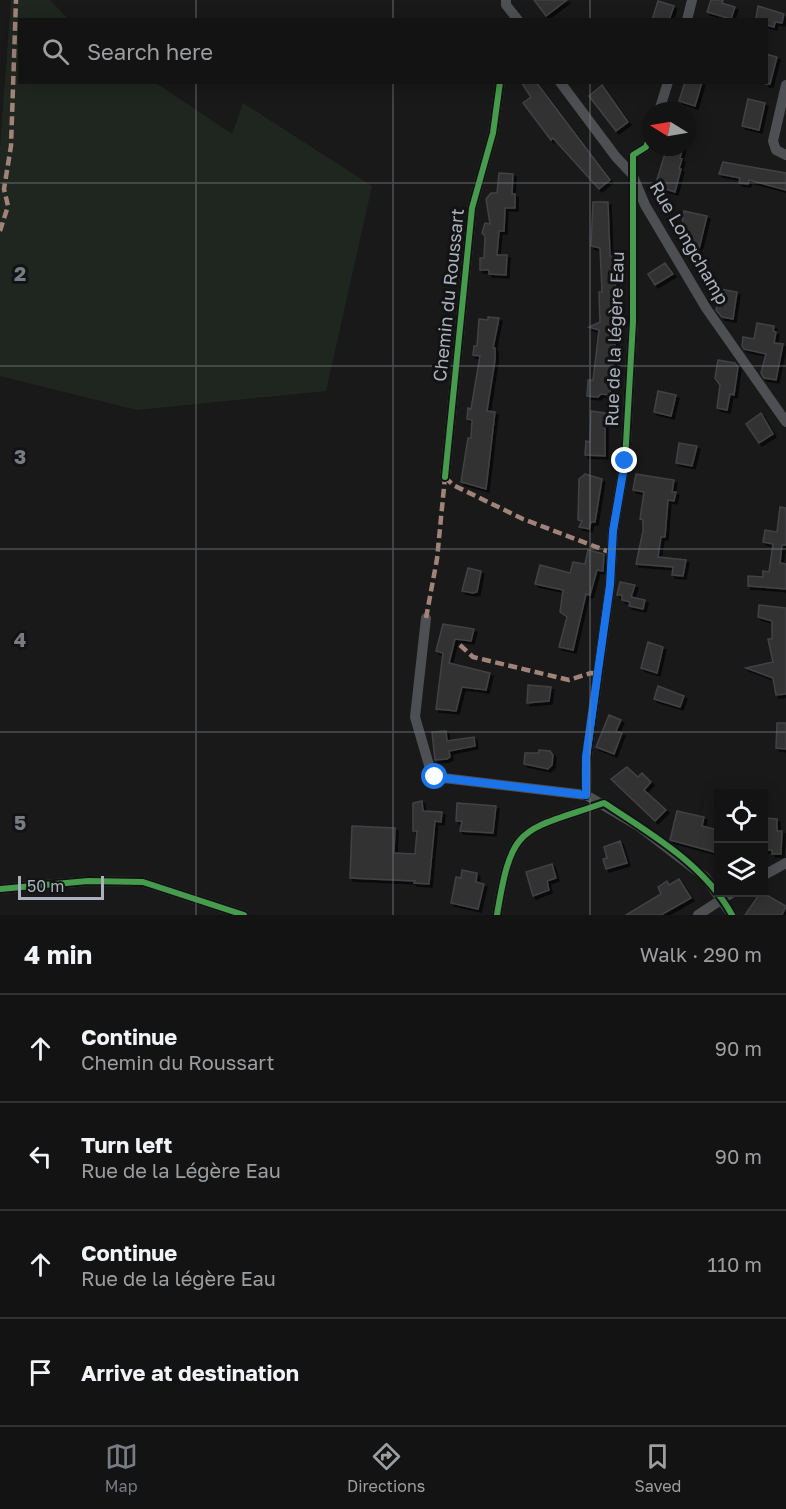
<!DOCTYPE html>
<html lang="en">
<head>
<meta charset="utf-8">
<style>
	:root { --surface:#131313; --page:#202021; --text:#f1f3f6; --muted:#9d9ea0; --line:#323233; --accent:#777c82 }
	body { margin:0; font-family:"Golos Text",sans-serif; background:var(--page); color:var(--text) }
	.controls { position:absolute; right:18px; bottom:18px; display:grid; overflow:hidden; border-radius:0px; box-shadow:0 3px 15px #0003 }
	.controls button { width:54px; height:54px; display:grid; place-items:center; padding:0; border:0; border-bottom:2px solid var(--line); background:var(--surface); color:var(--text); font:30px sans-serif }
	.compass { position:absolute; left:642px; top:102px; width:54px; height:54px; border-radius:50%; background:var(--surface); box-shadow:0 3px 15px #0003; rotate:281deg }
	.scale { position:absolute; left:18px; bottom:15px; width:86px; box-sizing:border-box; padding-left:6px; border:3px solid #aab1ba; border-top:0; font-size:16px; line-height:21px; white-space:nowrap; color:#aab1ba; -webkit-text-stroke:4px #131315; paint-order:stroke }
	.stop { position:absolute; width:18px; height:18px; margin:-14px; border:4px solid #1a73e8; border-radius:50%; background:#fff }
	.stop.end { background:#1a73e8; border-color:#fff; box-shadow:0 2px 6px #0008 }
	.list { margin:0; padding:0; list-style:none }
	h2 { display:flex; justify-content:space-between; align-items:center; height:78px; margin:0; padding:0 24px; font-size:26px }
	h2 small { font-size:20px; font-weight:400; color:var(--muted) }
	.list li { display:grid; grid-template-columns:39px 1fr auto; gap:18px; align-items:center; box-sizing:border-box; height:108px; padding:0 24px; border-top:2px solid var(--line) }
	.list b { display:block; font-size:22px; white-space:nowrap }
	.list p { margin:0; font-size:20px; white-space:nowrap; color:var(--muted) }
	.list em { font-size:20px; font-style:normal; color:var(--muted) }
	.icon { flex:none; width:33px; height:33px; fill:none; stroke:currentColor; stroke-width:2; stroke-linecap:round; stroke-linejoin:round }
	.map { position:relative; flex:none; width:786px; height:915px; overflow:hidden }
	.search { position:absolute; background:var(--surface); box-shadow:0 3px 15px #0003; left:18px; right:18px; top:18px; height:66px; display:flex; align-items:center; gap:15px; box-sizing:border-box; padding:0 21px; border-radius:0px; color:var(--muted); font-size:22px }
	.sheet { height:510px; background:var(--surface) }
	nav { display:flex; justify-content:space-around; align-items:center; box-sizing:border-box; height:84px; border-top:2px solid var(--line); background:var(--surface); font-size:16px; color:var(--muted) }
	nav a { display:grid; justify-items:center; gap:3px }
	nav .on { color:var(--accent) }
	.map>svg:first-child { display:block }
	.green { fill:#1f261f }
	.building { fill:#323233; stroke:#414345; stroke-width:1.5; filter:url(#shadow) }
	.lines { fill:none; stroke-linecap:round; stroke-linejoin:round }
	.minor { stroke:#4d4f52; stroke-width:10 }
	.quiet { stroke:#a18479; stroke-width:4.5; stroke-dasharray:9 4.5; stroke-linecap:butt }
	.cycleway-casing { stroke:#131315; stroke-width:10 }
	.cycleway { stroke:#469c4c; stroke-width:6 }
	.route { stroke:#1a73e8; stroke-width:8 }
	.grid { fill:none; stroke:#777c82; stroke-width:1.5; stroke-opacity:0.55 }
	.labels { text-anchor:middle; stroke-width:6; stroke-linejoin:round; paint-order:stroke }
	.street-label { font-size:18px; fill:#aab1ba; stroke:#131315 }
	.grid-label { font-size:20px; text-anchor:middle; font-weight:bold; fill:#777c82; stroke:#131315; stroke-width:6; stroke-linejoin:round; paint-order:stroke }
</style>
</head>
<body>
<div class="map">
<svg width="786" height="915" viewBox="0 0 786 915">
	<defs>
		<filter id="shadow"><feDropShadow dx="3" dy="3" stdDeviation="0" flood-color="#0009"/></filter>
	</defs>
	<rect width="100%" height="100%" fill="#191919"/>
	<path class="green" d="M11 0H50L68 19 20 20V82L156 83 232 134 243 103 372 186 326 391 137 410 0 376V147Z"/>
	<path class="building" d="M534 0H567L546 16Z
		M711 0H723L722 3 735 7 731 19 707 12Z
		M658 1 674 6 669 20H652Z
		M758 6 784 14 782 23 775 22 774 27 766 25V20L756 18Z
		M766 54 777 57 770 84H766Z
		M521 82H536L610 180 599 189 553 138 551 140 523 103 531 97Z
		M685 82H702L695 106 679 101Z
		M602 85 628 122 616 131 589 96Z
		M748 99 765 103 759 130 742 126Z
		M667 147H683L680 158 682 159 679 169H681L675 192 655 186Z
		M723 162 786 173V190L749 180 748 184 739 183 740 178 719 174Z
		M499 173 513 174 512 194H515V208H505L504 231H499L497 255H507L506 275 489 274V270H480V258H484L485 236 482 233 485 223 490 224 486 199 491 193H497Z
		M593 202H608L610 256H616L617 261 613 322H617L610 395 601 394 598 397 587 396 588 380H593L599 330 589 327 600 322 599 292H602L600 248 591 246Z
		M684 211 707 216 699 249 683 246 686 226 682 225Z
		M665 263 673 274 655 285 648 274Z
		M720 289 737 292 733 319 722 317 716 310Z
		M488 317 499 318 493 348H495V360L487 411 495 412 486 489 461 482 468 438H471L472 420 467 419 468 408 471 409 480 356 473 355 474 346H477L479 319 488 320Z
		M757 323 774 326 773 331 776 332 774 343 783 344 776 380 764 378 761 373 766 354 744 349 742 346 743 337 754 339Z
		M718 360 735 363 738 367 734 395 730 394 727 410 717 408 720 385 715 378Z
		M658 391 676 395 671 416 654 412Z
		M591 411 605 413V456L585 455 586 441 590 442Z
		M761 413 773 434 759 443 746 424Z
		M679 443 697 446 692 466 676 463Z
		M585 474 602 479 595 522H591L589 529 579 527 582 521 578 520 579 479Z
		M636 474 674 480 672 492H676L674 501 668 500 665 537H661L658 557 686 560 683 576 672 575 673 567 636 564 643 531V520L640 519 644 492 633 490Z
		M780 507 786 508V545H782L780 563 786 564V589L748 586V576L763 577V571L769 572 773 544 763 542 765 530 777 532Z
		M588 550 604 554 603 571 597 570 590 595 586 594 573 650 559 647 567 617 560 612 563 590 535 584 540 565 570 573 573 562 585 564Z
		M468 568 481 571 477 592 473 593 462 591Z
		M620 582 635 585 631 597 645 600 643 609 629 606 630 602 622 600V595H617Z
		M759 605 786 608V694L776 695 773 678 746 668 773 662 768 639H772V621L758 617Z
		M443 624 474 629 471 641 455 639 449 663 490 673 486 690 462 687 456 711 436 709 443 653 436 651Z
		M648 642 663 647 657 673 641 668Z
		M528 685 551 687 549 701 527 703Z
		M658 686 684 696 680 707 654 699Z
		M609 715 621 720 616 731 622 733 614 754 596 747Z
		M777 723H786V749L776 748Z
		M446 731 447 741 474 737 475 746 449 751 450 757 447 759 435 760 432 732Z
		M539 750 550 751 553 755 552 765 548 769 524 764 525 753H539Z
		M627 767 638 777 642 773 651 782 644 790 666 810 655 821 611 779Z
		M422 801 423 811 442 812 441 822 435 821 429 884 414 883 415 881 350 878 352 826 395 828 394 853 415 854 417 831H413V803Z
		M457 803 496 806 493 833 460 831 462 821H456Z
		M677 811 704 817 702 826 718 830V853L670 840Z
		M764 818 777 819V831H782L781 854H772V850H765Z
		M620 841 627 863 606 869 603 859 607 858 604 847Z
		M552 864 556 878 547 881 549 890 533 896 526 872Z
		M462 870 477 873 476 882 484 884 478 909 451 903 456 877 461 878Z
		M679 879 691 898 661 915H626L661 894 658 887 667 881 669 885Z
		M761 892 786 906 782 915H745Z"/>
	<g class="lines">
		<path class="minor" d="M506 0V5L518 20
			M687 20 692 0
			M560 82 616 157 632 174 645 205 706 308 786 422
			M786 85 773 141 776 150 786 155
			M659 111 668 82
			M445 477 472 208 493 133 500 82
			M426 618 415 717 431 772 435 777 586 795 640 827 705 877 732 915
			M586 795 587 757 610 586 613 531 625 461 633 322V155L646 147 651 134
			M764 875 786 863
			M0 889 88 881 143 882 244 915
			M497 915C512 823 520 832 604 803
			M698 915 733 892"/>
		<path class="quiet" d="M0 231 8 206 4 189 11 146 16 0
			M445 477 453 485 523 519 612 553
			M426 618 437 559 445 477
			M460 645 473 657 569 680 591 673 599 674"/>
		<g class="cycleway-casing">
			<path id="cycleway" d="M445 477 472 208 493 133 500 82
				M586 795 587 757 610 586 613 531 625 461 633 322V155L646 147 651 134
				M0 889 88 881 143 882 244 915
				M497 915C512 823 520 832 604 803 650 833 705 865 732 915"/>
		</g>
		<use href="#cycleway" class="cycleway"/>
	</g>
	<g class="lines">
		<path class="route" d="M435 777 586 795V757L610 585 613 531 625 461"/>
	</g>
	<path class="grid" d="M196 0V20M393 0V20M590 0V20M196 82V915M393 82V915M590 82V915M0 183H786M0 366H786M0 549H786M0 732H786"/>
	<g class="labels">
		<g class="street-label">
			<text transform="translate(689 243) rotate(60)" y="6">Rue Longchamp</text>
			<text transform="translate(449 295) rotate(-84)" y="6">Chemin du Roussart</text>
			<text transform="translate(615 339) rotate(-88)" y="6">Rue de la légère Eau</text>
		</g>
	</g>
	<g class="grid-label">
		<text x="20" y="281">2</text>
		<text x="20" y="464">3</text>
		<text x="20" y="647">4</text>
		<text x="20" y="830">5</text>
	</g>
</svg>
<div class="controls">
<button><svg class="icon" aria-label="locate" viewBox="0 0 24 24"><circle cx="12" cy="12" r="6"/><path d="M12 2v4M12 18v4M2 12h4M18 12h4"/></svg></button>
<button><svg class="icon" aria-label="layers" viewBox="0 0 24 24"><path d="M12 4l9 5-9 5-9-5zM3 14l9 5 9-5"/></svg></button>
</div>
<svg class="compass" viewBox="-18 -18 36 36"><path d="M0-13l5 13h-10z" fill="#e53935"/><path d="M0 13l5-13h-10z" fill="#9d9ea0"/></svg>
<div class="scale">50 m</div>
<div class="stop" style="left:435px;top:777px"></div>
<div class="stop end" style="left:625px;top:461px"></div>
<div class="search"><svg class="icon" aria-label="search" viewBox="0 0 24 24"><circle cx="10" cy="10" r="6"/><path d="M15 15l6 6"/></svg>Search here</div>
</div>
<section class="sheet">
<h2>4 min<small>Walk · 290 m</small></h2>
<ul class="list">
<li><svg class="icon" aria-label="ahead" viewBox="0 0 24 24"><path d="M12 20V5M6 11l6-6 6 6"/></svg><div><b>Continue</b><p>Chemin du Roussart</p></div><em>90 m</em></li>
<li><svg class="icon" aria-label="left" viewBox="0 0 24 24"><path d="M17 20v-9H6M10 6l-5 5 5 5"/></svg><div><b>Turn left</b><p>Rue de la Légère Eau</p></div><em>90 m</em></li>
<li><svg class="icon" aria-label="ahead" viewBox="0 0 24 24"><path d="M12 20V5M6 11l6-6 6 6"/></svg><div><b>Continue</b><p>Rue de la légère Eau</p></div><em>110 m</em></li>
<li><svg class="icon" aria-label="arrive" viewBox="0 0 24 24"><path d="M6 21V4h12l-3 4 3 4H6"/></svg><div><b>Arrive at destination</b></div></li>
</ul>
</section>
<nav>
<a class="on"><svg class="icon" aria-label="map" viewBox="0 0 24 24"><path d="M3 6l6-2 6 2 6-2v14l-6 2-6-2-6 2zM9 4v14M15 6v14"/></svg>Map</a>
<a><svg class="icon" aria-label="directions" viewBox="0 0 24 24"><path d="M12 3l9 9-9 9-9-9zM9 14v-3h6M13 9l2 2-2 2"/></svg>Directions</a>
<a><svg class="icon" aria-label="saved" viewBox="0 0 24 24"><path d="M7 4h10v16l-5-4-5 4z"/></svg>Saved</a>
</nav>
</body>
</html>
